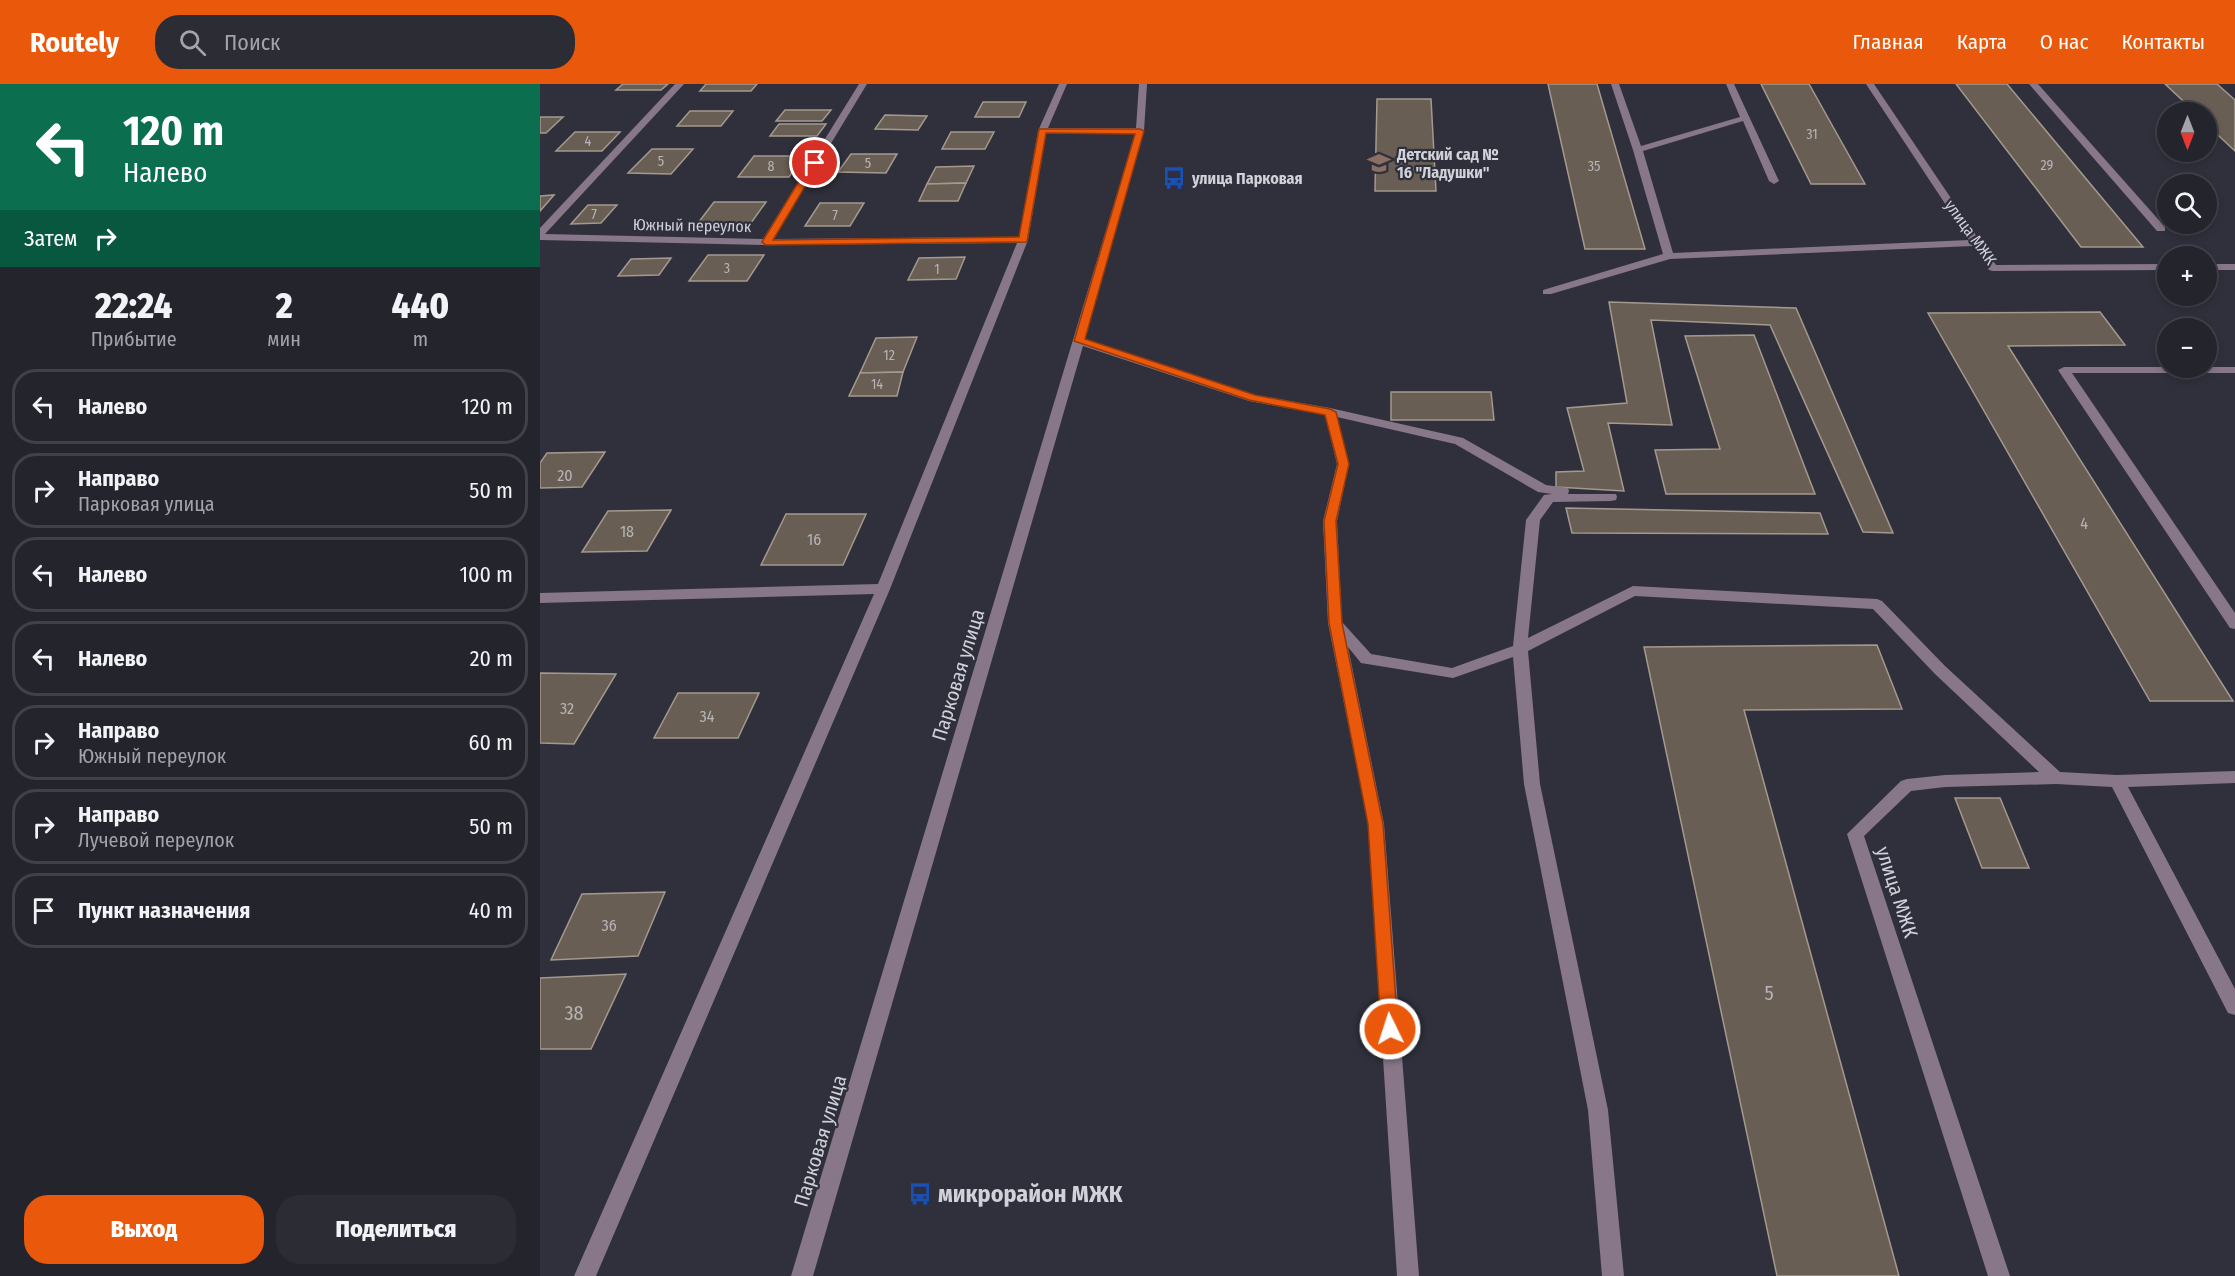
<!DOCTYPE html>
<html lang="ru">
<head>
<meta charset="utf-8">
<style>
  :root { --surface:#24242d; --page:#2c2c35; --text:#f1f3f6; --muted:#a3a4aa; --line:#414149; --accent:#ea580c }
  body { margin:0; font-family:"Fira Sans Condensed",sans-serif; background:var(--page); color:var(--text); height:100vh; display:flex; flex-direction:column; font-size:22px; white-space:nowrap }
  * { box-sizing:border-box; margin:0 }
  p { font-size:20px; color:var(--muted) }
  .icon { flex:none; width:33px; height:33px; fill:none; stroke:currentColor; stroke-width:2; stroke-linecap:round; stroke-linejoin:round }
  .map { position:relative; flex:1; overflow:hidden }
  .details { display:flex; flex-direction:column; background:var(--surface); width:540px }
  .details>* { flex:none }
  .top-card { background:#0b6e4f; color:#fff; overflow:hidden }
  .needle { width:39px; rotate:180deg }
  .controls { position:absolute; left:1617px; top:18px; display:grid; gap:12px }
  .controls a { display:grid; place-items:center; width:60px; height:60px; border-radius:50%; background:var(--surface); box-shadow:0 3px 9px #0003,0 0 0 2px var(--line); font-size:30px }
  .pin { position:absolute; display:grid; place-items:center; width:51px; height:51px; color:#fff; margin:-26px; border:3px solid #fff; border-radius:50%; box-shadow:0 2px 6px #0007 }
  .me { position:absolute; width:66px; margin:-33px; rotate:356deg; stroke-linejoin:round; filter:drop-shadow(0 0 4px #0008) }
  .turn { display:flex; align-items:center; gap:21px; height:126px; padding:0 24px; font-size:27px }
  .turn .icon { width:78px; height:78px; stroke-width:2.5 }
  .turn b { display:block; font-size:42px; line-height:51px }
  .then { display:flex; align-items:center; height:57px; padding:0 24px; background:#0003; gap:12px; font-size:22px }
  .eta { display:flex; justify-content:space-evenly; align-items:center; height:102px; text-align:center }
  .eta b { font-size:36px; font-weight:800; line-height:42px }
  .primary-button { display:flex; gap:12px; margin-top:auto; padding:12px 24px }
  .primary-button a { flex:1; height:69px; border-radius:24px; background:var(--accent); color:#fff; font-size:24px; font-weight:800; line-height:69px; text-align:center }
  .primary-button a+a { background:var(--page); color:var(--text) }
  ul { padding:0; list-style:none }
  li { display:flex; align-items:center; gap:18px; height:75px; margin:0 12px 9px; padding:0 12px; border:3px solid var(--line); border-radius:24px }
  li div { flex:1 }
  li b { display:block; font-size:22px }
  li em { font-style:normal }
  header { display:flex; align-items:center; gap:36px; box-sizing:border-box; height:84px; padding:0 30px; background:var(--accent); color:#fff }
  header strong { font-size:28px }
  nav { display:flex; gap:33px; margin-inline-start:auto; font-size:21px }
  .search { width:420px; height:54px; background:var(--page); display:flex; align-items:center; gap:15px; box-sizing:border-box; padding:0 21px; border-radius:24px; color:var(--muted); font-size:22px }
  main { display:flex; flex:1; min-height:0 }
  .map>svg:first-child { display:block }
</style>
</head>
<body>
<header>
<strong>Routely</strong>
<div class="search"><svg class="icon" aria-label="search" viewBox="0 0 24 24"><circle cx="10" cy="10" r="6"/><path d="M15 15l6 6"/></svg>Поиск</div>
<nav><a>Главная</a><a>Карта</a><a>О нас</a><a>Контакты</a></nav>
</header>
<main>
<section class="details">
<div class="top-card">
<div class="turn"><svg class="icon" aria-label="left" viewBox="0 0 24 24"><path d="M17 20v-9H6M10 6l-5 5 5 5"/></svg><div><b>120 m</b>Налево</div></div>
<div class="then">Затем<svg class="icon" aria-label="right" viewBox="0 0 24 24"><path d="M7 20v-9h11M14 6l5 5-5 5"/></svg></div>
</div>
<div class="eta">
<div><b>22:24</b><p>Прибытие</p></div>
<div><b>2</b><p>мин</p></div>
<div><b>440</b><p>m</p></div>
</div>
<ul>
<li><svg class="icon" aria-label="left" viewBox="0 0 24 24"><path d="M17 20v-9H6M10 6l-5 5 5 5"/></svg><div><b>Налево</b></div><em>120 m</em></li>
<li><svg class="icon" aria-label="right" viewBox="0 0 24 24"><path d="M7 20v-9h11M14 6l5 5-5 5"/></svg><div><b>Направо</b><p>Парковая улица</p></div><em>50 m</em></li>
<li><svg class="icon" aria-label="left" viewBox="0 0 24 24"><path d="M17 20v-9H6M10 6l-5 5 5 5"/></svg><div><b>Налево</b></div><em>100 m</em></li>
<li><svg class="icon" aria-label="left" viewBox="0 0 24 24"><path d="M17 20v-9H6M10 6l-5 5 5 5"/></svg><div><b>Налево</b></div><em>20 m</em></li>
<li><svg class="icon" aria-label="right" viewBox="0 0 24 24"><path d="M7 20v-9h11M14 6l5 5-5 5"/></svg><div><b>Направо</b><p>Южный переулок</p></div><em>60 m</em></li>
<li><svg class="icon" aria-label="right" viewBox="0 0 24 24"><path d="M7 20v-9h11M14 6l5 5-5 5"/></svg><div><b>Направо</b><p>Лучевой переулок</p></div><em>50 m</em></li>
<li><svg class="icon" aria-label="arrive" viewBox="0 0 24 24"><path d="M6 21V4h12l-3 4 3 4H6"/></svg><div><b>Пункт назначения</b></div><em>40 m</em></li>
</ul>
<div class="primary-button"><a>Выход</a><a>Поделиться</a></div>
</section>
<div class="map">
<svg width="1695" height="1192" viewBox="0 0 1695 1192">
  <rect width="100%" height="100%" fill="#30303c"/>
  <g fill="#685e53" stroke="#a4998e" stroke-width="1.5">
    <path d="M83,0H128L121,6H76Z"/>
    <path d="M166,0H217L211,7H160Z"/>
    <path d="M1008,0H1057L1105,165H1045Z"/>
    <path d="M1221,0H1269L1325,100H1271Z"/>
    <path d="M1416,0H1467L1603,163H1541Z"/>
    <path d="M1625,0H1677L1695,16V67L1666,40V28H1655Z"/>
    <path d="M837,15H891L896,107H835Z"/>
    <path d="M443,18H486L479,33H435Z"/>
    <path d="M245,26H291L282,37H236Z"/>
    <path d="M150,27H193L181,42H137Z"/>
    <path d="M345,31L387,32L378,46L335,45Z"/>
    <path d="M0,33H23L6,49H0Z"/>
    <path d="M239,40H286L277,52H230Z"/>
    <path d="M35,48H80L62,67H16Z"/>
    <path d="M411,48H454L445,65H402Z"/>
    <path d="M112,65H153L131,90L88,89Z"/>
    <path d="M311,70H357L346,89L298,88Z"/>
    <path d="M214,72H263L249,93H198Z"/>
    <path d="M434,82L426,99L387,100L396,83Z"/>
    <path d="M426,99L418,117H379L387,100Z"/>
    <path d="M14,111L0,127V112Z"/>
    <path d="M174,118H226L211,139H158Z"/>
    <path d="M280,119H324L310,142H265Z"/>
    <path d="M48,121H77L61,139L31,140Z"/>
    <path d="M168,171H224L207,197H149Z"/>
    <path d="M425,173L416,195L368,196L379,174Z"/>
    <path d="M131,174L119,191L78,192L91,175Z"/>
    <path d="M1069,218L1256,224L1353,449L1323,448L1230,241L1111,236L1132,341L1068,339L1084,407L1016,403V388L1044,387L1027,324L1087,319Z"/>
    <path d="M1560,228L1585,261L1468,262L1693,617H1610L1388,229Z"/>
    <path d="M1214,251L1275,410H1126L1115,366L1180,365L1145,252Z"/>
    <path d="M377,253L363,288L320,289L336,254Z"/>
    <path d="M363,288L357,312H309L320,289Z"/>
    <path d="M851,308H951L954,336H851Z"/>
    <path d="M65,368L42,403L0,404V379L7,369Z"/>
    <path d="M1026,424L1280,429L1288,450L1032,449Z"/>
    <path d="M131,426L107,467L42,468L68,427Z"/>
    <path d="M246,430H326L303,481H221Z"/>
    <path d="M1337,561L1362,625L1204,626L1359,1192H1237L1104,563Z"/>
    <path d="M0,589L76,590L34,660L0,659Z"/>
    <path d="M138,609H219L198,654H114Z"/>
    <path d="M1415,714H1460L1489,784H1442Z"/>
    <path d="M125,808L98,872L11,876L42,810Z"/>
    <path d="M86,890L51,965H0V894Z"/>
  </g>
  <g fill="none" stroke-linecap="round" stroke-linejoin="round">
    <g fill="#877788" fill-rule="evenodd">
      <path d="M135,0H144L5,150L223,155L319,0H327L233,155L479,153L498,47L519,0H527L508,44H596L599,0H607L604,47L545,255L715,311L790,324L923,354L1006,401L1028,404L1029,407L1028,410H1076L1077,413L1076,416L1071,417L1013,418L1000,436L988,554L1093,502L1337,515L1342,517L1405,582L1520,688L1577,691L1695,687V699L1588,703L1695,905V931L1688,929L1572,703L1516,700L1405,703L1371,707L1324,752L1470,1192H1448L1307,750L1361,697L1367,695L1405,691L1499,688L1395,590L1333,525L1095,512L988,567L1000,700L1068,1026L1084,1192H1062L1048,1026L984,700L973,573L913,594L821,579L808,563L844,740L879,1192H857L828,740L788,539L783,437L797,380L785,331L709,317L543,262L273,1192H251L595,50H506L488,156L350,505L56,1192H34L334,510L0,519V509L338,500L477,159L226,161L0,156V144ZM797,333L915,360L998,408L1012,410L1004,411L986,436L973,562L912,584L831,570L802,538L797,437L809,380Z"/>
      <path d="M1071,0H1079L1101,62L1200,33L1186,0H1194L1239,97L1234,100L1229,97L1203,37L1103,67L1133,169L1429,156L1326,0H1334L1456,181L1628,180V186L1453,187L1449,186L1433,162L1130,175L1011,210H1003V206L1123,170L1093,66Z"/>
      <path d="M1489,0H1498L1625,143V147H1617Z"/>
      <rect x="1666" y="180" width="29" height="6"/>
      <path d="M1524,283H1695V289H1532L1695,529V545L1690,544L1518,286Z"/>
    </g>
  </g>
  <path fill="#ea580c" stroke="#983908" stroke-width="1.5" d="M499,45H600L604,47L545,255L715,311L790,325L796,328L809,380L796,437L802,539L843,740L858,945L856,951L850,953L844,951L841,945L828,740L789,539L784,437L798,380L785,331L709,316L534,257L595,50L506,49L487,158L226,161L222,158L270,79L275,77L279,79L233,156L479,153Z"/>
  <defs>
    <g id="school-bare" transform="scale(1.8)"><path d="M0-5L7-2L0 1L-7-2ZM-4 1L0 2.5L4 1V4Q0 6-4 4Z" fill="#8d6e63" stroke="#30303c" stroke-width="2.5" paint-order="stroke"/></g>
    <g id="bus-bare" transform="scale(1.8)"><path d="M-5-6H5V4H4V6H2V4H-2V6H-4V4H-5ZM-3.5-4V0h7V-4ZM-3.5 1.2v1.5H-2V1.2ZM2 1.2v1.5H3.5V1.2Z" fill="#1a4fb4" stroke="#30303c" stroke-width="2.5" paint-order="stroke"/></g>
  </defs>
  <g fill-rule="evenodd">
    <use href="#school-bare" x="839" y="79"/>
    <use href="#bus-bare" x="634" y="94"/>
    <use href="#bus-bare" x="380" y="1110"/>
  </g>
  <g text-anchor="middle" stroke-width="4.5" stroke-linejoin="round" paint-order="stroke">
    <g font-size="14" fill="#b6b4b8">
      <text x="1272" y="55">31</text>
      <text x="48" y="62">4</text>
      <text x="121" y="82">5</text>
      <text x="328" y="84">5</text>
      <text x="1507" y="86">29</text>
      <text x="231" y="87">8</text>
      <text x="1054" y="87">35</text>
      <text x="54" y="135">7</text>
      <text x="295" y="136">7</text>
      <text x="187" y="189">3</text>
      <text x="397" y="190">1</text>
      <text x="349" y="276">12</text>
      <text x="337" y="305">14</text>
    </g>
    <g font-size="16" font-weight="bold" fill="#d0d1d9" stroke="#30303c" text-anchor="start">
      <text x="857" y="76">Детский сад №<tspan x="857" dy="18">16 "Ладушки"</tspan></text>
      <text x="652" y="100">улица Парковая</text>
    </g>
    <g font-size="16" fill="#d0d1d9" stroke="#30303c">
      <text transform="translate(152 141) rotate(1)" y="6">Южный переулок</text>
      <text transform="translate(1431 148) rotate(54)" y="6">улица МЖК</text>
    </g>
    <g font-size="16" fill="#b6b4b8">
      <text x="25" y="397">20</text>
      <text x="1544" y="445">4</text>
      <text x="87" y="453">18</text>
      <text x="274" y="461">16</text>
      <text x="27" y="630">32</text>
      <text x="167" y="638">34</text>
      <text x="69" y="847">36</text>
    </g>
    <g font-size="20" fill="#d0d1d9" stroke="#30303c">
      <text transform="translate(418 591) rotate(-73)" y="7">Парковая улица</text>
      <text transform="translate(1357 808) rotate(72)" y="7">улица МЖК</text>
      <text transform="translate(280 1057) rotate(-73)" y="7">Парковая улица</text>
    </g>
    <g font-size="20" fill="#b6b4b8">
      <text x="1229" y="916">5</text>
      <text x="34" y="936">38</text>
    </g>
    <g font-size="24" font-weight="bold" fill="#d0d1d9" stroke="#30303c" text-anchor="start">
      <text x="398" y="1118">микрорайон МЖК</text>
    </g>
  </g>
</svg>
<div class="controls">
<a><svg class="needle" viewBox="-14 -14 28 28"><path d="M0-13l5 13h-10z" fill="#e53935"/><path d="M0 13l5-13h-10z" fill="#a3a4aa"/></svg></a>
<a><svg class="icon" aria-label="search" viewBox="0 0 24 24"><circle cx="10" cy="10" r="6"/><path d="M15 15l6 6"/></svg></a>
<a>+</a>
<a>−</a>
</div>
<div class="pin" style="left:275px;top:79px;background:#d93025"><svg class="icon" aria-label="arrive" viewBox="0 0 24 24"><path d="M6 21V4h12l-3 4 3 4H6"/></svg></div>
<svg class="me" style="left:850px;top:945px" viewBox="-20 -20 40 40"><circle r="17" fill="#ea580c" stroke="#fff" stroke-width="3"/><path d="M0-11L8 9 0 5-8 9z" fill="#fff"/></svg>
</div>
</main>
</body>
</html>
